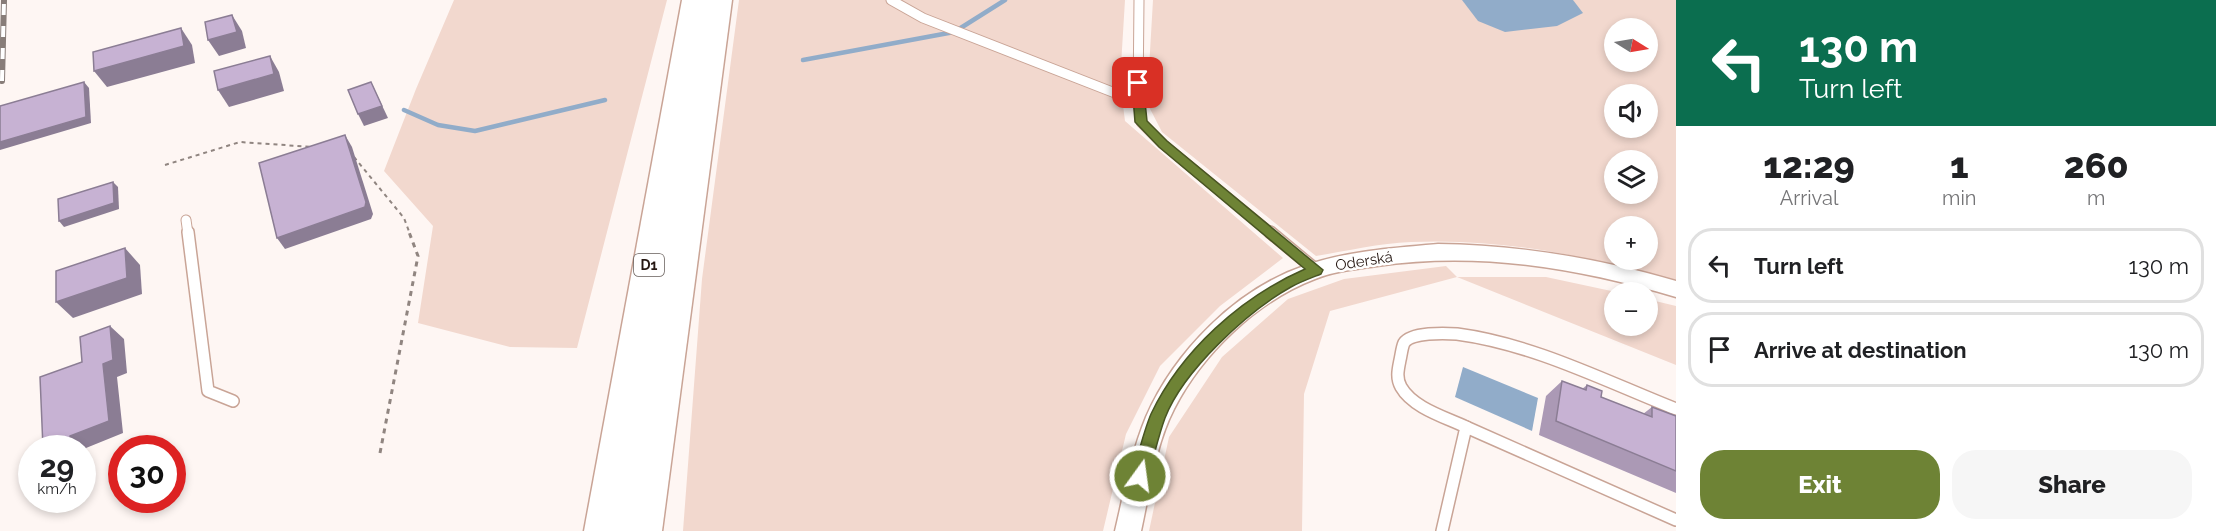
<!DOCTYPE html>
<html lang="en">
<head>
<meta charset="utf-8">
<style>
  :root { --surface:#fff; --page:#f6f6f6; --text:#202124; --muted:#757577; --line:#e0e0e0; --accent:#6e8335 }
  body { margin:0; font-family:Raleway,sans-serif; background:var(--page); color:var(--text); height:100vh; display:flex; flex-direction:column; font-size:22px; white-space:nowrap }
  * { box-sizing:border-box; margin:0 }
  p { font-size:20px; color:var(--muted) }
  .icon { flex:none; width:33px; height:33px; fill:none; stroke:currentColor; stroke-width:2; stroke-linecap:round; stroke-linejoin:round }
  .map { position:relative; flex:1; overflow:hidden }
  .side { display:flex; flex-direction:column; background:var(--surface); width:540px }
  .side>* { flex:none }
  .guide { background:#0b6e4f; color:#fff; overflow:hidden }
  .needle { width:39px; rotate:101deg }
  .controls { position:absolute; left:1604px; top:18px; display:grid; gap:12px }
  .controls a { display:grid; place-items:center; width:54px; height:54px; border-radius:50%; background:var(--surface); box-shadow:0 3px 9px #0003; font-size:30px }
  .speed { position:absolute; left:18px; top:435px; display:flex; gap:12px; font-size:30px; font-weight:700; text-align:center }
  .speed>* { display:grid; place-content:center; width:78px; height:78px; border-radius:50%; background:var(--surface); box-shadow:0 3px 9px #0003; line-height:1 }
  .speed small { font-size:15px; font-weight:400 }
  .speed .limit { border:9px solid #d22; background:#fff; color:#111 }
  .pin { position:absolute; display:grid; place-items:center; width:51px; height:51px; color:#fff; margin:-26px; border-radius:12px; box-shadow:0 3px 9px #0006 }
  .me { position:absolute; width:66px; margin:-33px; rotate:14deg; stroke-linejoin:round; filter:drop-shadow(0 0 4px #0008) }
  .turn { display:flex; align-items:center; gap:21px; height:126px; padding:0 24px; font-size:27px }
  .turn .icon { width:78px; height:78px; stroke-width:2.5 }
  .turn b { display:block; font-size:42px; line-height:51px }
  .eta { display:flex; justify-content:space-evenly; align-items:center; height:102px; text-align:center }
  .eta b { font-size:36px; font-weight:800; line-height:42px }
  .cta { display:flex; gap:12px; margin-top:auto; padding:12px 24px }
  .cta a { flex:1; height:69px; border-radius:24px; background:var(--accent); color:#fff; font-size:24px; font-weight:800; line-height:69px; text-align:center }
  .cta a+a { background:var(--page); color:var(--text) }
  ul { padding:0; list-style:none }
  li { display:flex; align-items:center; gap:18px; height:75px; margin:0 12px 9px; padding:0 12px; border:3px solid var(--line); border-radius:24px }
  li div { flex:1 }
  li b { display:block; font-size:22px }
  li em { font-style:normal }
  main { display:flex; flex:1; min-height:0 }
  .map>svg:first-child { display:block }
</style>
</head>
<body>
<main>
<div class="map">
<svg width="1676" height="531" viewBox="0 0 1676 531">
  <rect width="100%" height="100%" fill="#fef6f3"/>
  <g fill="#f2d8ce" fill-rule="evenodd">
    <path d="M454,0H667L577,348L510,347L418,323L433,226L384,171L416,89Z"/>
    <path d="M739,0H1125L1120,82L1125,121L1283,258L1220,306L1160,366L1126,434L1103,531H683L702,279Z"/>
    <path d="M1153,0H1676V282C1588,256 1503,238 1411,242C1380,243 1347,251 1316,256L1162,132L1147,103ZM1614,28H1647V62H1614ZM1614,94H1647V128H1614ZM1614,160H1647V194H1614ZM1614,226H1647V260H1614Z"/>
    <path d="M1446,266L1457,277H1546L1616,292H1614V326H1647V299L1676,306V365L1457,277L1330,311L1304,394L1302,531H1149L1169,437L1222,357L1288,299L1344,279Z"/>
  </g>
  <g fill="#91acc9">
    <path d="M1462,0H1573L1583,13L1557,26L1505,32L1478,21Z"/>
    <path d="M1463,367L1538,398L1532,431L1455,397Z"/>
  </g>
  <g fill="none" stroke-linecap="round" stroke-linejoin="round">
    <g stroke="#91acc9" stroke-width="4.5">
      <path d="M959,29L1005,0"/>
      <path d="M803,60L954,32"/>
      <path d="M404,110L438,125L475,131L605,100"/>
    </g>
    <g stroke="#c9a496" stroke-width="11">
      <g id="lane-far1">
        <path d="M891,0L923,18L1138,102"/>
        <path d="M1139,0L1138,102L1141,122L1163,144L1272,234"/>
        <path d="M186,220L188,234"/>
      </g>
    </g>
    <g stroke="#c9a496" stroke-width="14">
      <g id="lane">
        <path d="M188,232L208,391L233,401"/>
        <path d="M1270,232L1316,270"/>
        <path d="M1466,427L1676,520"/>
        <path d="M1442,531L1466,427C1445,417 1413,408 1401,387C1396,378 1398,370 1400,360C1401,356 1402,347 1404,343C1411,332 1445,333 1457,334C1533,344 1605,381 1676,409"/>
      </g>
    </g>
    <g stroke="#c9a496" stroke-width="3">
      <path id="street" d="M1438,244C1520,245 1597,258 1676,281V297C1578,268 1479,251 1377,266C1357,269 1334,271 1315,279C1257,301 1202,354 1174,409C1155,446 1150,490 1141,531H1115C1124,493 1131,453 1146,417C1174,352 1236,289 1304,266C1346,251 1393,248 1438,244Z"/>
    </g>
    <g stroke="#c9a496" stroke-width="3">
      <path id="highway" d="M682,0H732L662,531H584Z"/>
    </g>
    <g stroke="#908580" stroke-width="2" stroke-dasharray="4 4" stroke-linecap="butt">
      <path d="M354,157L404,218L410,234"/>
      <path d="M165,165L240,142L313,147"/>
    </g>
    <path stroke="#908580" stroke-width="3" stroke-dasharray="5 5" stroke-linecap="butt" d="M380,453L418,256L409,232"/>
    <use href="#lane-far1" stroke="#fff" stroke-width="9"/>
    <use href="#lane" stroke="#fff" stroke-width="11"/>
    <use href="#street" fill="#fff" fill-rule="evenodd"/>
    <use href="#highway" fill="#fff" fill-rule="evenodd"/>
    <g stroke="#887d79" stroke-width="6">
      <path id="rail" d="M2,81L4,0"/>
    </g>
    <use href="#rail" stroke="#fff" stroke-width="4" stroke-dasharray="11" stroke-linecap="butt"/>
  </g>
  <path fill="#ab99b5" d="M1562,381L1582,389L1587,385L1601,397L1643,414L1652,407L1676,416V493L1539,435L1546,396Z"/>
  <g fill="#8b7d94">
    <path d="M232,15L242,31L246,48L219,56L208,40Z"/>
    <path d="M181,28L192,45L195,63L107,87L94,71Z"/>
    <path d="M270,56L279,72L284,91L229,107L218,90Z"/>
    <path d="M84,82L89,88L91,123L0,150V142Z"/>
    <path d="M371,82L388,118L364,126L358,114Z"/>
    <path d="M345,135L352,147L373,214L371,219L285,249L277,238Z"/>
    <path d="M113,182L118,187L119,209L64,227L59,221Z"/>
    <path d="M125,248L140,265L142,294L73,318L56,302Z"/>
    <path d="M110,326L124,339L127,373L117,377L123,433L86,448L87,459L82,461V448H68L70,436L103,364Z"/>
  </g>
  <g fill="#c7b2d3" stroke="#8b7d94" stroke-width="1.5">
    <path d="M232,15L237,32L208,40L205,22Z"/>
    <path d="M181,28L184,46L94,71L93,52Z"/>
    <path d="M270,56L274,74L218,90L214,71Z"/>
    <path d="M84,82L86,117L0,142V106Z"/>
    <path d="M371,82L382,106L358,114L348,90Z"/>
    <path d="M345,135L366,202L365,207L277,238L259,163Z"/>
    <path d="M113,182L114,203L59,221L58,199Z"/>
    <path d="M125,248L127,278L56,302V271Z"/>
    <path d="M110,326L113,360L103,364L109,421L70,436L71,447L68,448H43L40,377L82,362L80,337Z"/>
    <path d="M1562,381L1586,390L1587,385L1602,391L1601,397L1652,417V407L1676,416V471L1556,421Z"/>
  </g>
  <path fill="#6e8335" stroke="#485522" stroke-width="1.5" d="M1138,79L1143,83L1147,121L1167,141L1323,270L1321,274C1311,278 1300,282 1291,287C1248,311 1183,371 1165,418C1158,437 1154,457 1148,476L1146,481L1140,483L1134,481L1132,476C1138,456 1143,433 1151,414C1181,351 1241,297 1305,269L1159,147L1135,122L1132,83Z"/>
  <g text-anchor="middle" stroke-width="5" stroke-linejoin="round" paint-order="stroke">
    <rect fill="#fff" stroke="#665d59" stroke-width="1.5" x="634" y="254" width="30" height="22" rx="4.5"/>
    <g font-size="14" font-weight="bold" fill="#251712">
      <text x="649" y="270">D1</text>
    </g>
    <g font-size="15" fill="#251712" stroke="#fff">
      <text transform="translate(1364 261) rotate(-9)" y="5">Oderská</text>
    </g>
  </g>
</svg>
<div class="controls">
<a><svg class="needle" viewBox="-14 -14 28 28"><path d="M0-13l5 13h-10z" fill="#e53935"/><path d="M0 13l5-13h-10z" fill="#757577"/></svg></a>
<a><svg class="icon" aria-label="sound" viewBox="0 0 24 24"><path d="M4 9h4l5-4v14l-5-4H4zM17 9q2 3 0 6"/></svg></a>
<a><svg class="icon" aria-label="layers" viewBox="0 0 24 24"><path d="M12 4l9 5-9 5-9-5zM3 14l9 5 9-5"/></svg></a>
<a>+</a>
<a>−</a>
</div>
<div class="speed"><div>29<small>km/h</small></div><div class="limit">30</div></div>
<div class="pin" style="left:1138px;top:83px;background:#d93025"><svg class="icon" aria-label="arrive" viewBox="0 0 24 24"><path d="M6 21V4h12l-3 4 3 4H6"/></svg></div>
<svg class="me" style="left:1140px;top:476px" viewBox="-20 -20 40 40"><circle r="17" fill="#6e8335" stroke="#fff" stroke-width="3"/><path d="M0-11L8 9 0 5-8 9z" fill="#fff"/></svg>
</div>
<section class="side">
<div class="guide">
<div class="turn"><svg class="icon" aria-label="left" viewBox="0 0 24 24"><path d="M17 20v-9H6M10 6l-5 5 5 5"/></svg><div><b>130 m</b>Turn left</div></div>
</div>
<div class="eta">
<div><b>12:29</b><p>Arrival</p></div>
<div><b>1</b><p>min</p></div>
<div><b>260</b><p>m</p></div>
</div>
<ul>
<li><svg class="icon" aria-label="left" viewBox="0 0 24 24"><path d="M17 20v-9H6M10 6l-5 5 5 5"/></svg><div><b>Turn left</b></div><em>130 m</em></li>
<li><svg class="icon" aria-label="arrive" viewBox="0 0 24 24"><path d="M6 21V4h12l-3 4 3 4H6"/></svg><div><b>Arrive at destination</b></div><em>130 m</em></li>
</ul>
<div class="cta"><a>Exit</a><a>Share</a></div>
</section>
</main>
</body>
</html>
